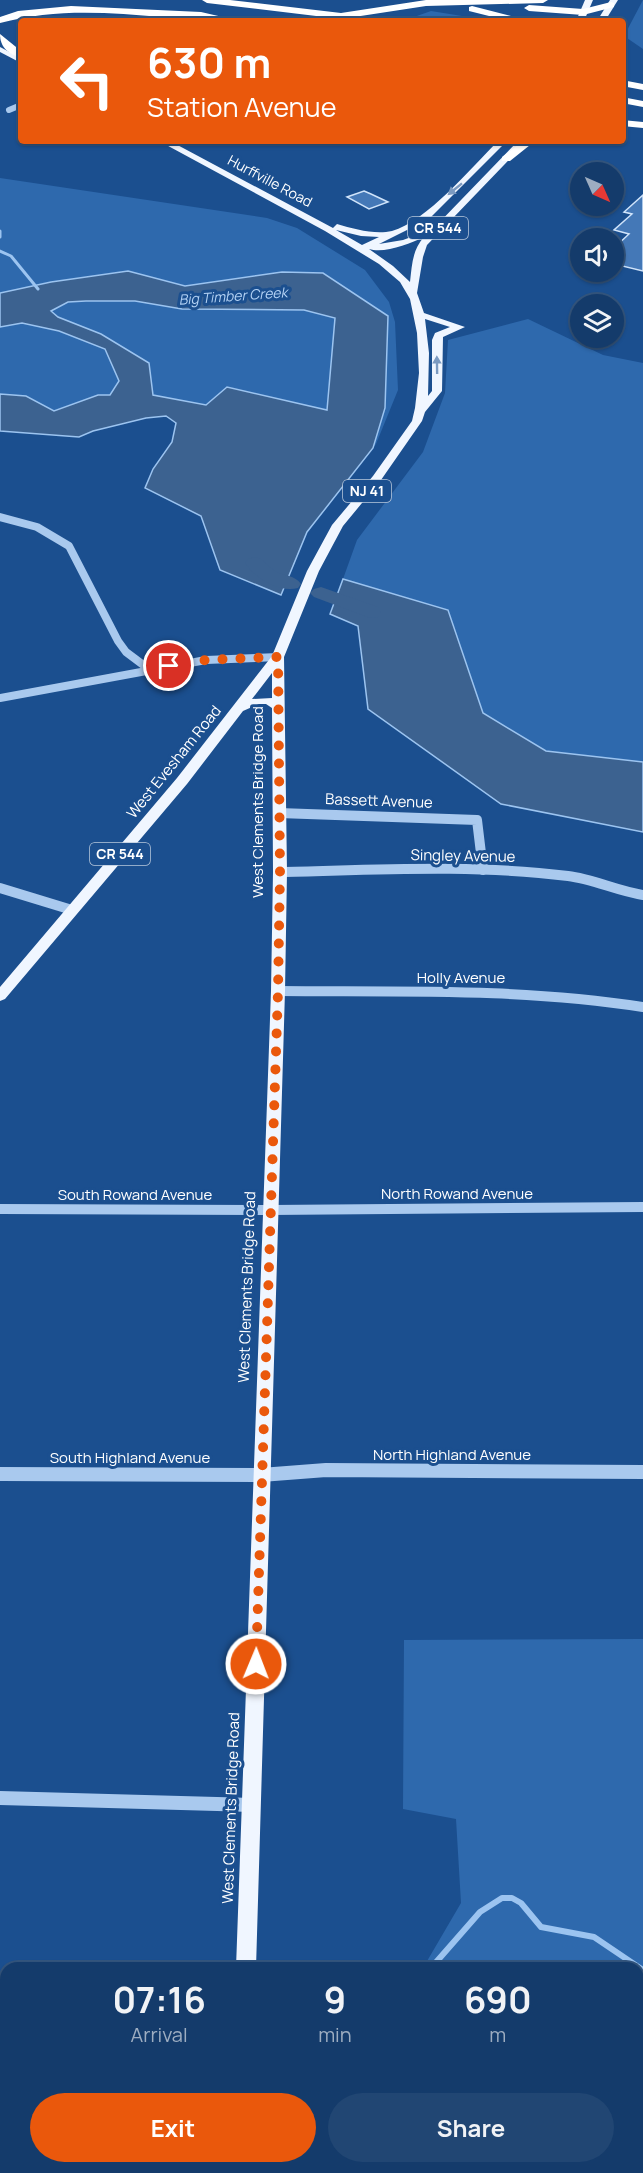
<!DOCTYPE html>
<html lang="en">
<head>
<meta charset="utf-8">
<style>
  :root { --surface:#143b6b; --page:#214673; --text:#f1f3f6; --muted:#9dadc1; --line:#33557e; --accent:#ea580c }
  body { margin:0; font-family:Manrope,sans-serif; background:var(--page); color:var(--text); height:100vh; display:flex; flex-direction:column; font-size:22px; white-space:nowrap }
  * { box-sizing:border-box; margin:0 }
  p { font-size:20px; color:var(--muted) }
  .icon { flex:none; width:33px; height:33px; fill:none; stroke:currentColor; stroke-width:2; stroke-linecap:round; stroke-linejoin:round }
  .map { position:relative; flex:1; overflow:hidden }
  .sheet { position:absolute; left:0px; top:1962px; width:644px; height:212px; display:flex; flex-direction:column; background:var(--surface); border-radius:18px 18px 0 0; box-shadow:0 2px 4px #0004,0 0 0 2px var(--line) }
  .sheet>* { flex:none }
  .hud { position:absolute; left:18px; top:18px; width:608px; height:126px; border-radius:6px; box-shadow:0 2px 4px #0004,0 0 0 2px var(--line); background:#ea580c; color:#fff; overflow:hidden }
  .needle { width:39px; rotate:135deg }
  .controls { position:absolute; left:570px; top:162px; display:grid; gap:12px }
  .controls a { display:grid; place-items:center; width:54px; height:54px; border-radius:50%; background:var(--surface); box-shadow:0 2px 4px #0004,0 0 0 2px var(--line); font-size:30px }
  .pin { position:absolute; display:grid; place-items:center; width:51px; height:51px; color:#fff; margin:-26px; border:3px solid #fff; border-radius:50%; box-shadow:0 2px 6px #0007 }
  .me { position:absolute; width:66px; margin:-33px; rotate:1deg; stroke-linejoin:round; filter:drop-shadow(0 0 4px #0008) }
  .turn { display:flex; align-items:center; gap:21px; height:126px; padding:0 30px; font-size:27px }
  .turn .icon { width:78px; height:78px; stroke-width:2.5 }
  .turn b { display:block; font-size:42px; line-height:51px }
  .eta { display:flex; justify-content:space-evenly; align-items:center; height:102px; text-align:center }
  .eta b { font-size:36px; font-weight:700; line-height:42px }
  .cta { display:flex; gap:12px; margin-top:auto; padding:12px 30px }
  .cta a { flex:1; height:69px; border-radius:36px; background:var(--accent); color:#fff; font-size:24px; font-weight:700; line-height:69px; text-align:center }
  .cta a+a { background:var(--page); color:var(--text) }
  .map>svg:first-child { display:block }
</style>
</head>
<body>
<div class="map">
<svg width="643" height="2173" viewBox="0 0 643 2173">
  <rect width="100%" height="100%" fill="#1b4f8f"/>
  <g fill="#2e69ad">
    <path d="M643,0V49L624,36Z"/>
    <path d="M431,11L493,21H418L414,17Z"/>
    <path d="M0,178L267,218L297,228L365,270L389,302L395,322L398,390L376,444L373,448L385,408L323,273L282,272L185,286L127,271L51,282L0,293Z"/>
    <path d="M86,301H135L182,309L304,310L335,318L327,410L227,387L206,405L152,395L151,384L101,334L58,317L50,310L68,302Z"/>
    <path d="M528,319L603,355L643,363V762L546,751L483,713L448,610L343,579L357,540L423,452L445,393L448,340Z"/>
    <path d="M22,323L59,331L105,349L119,381L110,395H98L53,411L0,396V327Z"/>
    <path d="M643,1639V2144H638V1968H423L461,1903L456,1819L403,1809L404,1640Z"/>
  </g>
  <g fill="#3c6290" stroke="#9cc4f0" stroke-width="1.5" fill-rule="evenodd">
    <path d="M128,271L185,286L282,272L323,273L388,316L385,408L373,448L307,532L281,595L220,570L201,516L145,488L153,469L172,442L176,423L166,416L146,418L93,431L79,437L0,431V394L26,396L54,411L98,395H110L119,381L105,349L59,331L22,323L0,327V293L51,282ZM86,301H135L182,309L304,310L335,318L327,410L227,387L206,405L153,395L149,363L101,334L58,317L51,311L68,302Z"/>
    <path d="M343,579L448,610L483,713L546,751L643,762V832L501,804L368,709L358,626L330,614Z"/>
  </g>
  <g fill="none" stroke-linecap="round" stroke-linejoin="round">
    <g stroke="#9cc4f0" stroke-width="3">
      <path d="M0,231V237"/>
      <path d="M0,251L11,256L38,289"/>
    </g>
    <g stroke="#9cc4f0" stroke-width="6">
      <path d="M431,1968L480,1912L502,1898H512L521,1903L541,1927L594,1937L643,1970"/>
      <path d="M0,2148L6,2144"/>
    </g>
    <g fill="#3c6290" fill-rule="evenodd">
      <path d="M255,557C265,559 267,566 275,571C284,576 295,575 301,584L298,588C279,593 255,578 245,563L248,559Z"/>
      <path d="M321,587L378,607L381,612L378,617L370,618L314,597L310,593L314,589Z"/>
    </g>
  </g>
  <g fill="#4478b7" stroke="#cfe3fa" stroke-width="1.5">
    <path d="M364,191L371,194L388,202L369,209L347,197Z"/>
    <path d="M643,195V271L614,264V248L629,234L614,230L632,214L624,212Z"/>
  </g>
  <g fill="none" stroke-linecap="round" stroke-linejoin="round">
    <path stroke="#a9c9ee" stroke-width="6" d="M9,110L21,105"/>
    <g stroke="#a9c9ee" stroke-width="8">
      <path d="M0,517L37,527L69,546L118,641L126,652L150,670"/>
      <path d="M0,698L206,660L278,657"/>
    </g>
    <g stroke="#a9c9ee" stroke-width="10">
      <path d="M279,813L477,820L483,870"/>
      <path d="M280,872C375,870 473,864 568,876C593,879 617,891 643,895"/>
      <path d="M0,888L72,910"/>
      <path d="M278,991C400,992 522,988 643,1007"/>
      <path d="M0,1209L270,1210L643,1207"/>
    </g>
    <g stroke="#a9c9ee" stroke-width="14">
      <path d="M0,1474L261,1475L326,1470L643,1472"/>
      <path d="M0,1798L253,1805"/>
    </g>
    <g fill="#f0f6ff" fill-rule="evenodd">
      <path d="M585,0H593L584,21H576Z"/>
      <path d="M610,0H618L605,21H597Z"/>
      <path d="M0,47L21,58V63L0,52Z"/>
      <path d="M159,141H170L333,228L337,224C354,229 375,235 392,231C426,222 472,167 498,141H507L429,219L379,244L403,240L433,229L518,141H527L427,245L423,257L417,293L424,313L465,327L443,337L442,391L425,412L422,421L381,480L343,526L319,571L284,657L287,872L285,991L256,1968H236L271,991L273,872L272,708L266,704H259L243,711L187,784L5,999L0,1001V987L177,778L272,656L307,571L332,525L373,476L412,421L415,408L419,373L417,333L410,299L400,282L379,264L325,231ZM336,230L361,236L379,237L362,245ZM424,237C412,250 412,266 410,282L393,266L369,249C384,254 409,244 424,237ZM425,319L450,327L435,333L432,340V391L428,396L429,353ZM272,673V698L252,699Z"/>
      <path d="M227,2168H249L248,2173H226Z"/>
    </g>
    <g fill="#fff" fill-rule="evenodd">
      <path d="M202,0H230L341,13L426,0H548L543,3L426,6L341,19L207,3Z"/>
      <path d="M611,2L614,3V7L583,15L529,11L524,8L529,5L583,9Z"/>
      <path d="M71,6L201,12L240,21C159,21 80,1 0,23V17L18,11Z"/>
      <path d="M472,6L523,19L525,21H509L469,11V7Z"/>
      <path d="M0,34L21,51V58C9,54 0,48 0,34Z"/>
      <path d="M622,80L643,84V90L622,86Z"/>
      <path d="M622,97L643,101V107L622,103Z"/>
      <path d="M622,120L643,122V128L622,126Z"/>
      <path d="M523,141H535L510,161H502V157Z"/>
    </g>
  </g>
  <defs><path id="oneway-solid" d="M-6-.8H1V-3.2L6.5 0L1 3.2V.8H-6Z" transform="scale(1.5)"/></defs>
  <g fill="#7b9ac1">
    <use href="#oneway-solid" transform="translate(455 189) rotate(141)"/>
    <use href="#oneway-solid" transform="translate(437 365) rotate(-91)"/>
  </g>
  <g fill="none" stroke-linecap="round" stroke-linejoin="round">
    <path stroke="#ea580c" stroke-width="10" stroke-dasharray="0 18" d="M169,666L206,660L278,657L280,872L278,991L256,1664"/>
  </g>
  <g text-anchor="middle" stroke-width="6" stroke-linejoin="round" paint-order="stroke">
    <g font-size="14" fill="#fff" stroke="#1b4f8f">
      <text transform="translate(270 181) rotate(28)" y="5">Hurffville Road</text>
    </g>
    <g fill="#1b4f8f" stroke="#bbcadd" stroke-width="1.5">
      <rect x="408" y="217" width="60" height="22" rx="4.5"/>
      <rect x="343" y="480" width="48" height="22" rx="4.5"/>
      <rect x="90" y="843" width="60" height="22" rx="4.5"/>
    </g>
    <g font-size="14" font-weight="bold" fill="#fff">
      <text x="438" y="233">CR 544</text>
      <text x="367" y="496">NJ 41</text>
      <text x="120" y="859">CR 544</text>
    </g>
    <g font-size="14" font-style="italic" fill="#b5d3f5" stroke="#1b4f8f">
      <text transform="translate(233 296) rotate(-4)" y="5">Big Timber Creek</text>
    </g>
    <g font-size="15" fill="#fff" stroke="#1b4f8f">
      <text transform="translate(174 762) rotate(-51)" y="5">West Evesham Road</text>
      <text transform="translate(379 801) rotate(2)" y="5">Bassett Avenue</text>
      <text transform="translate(258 802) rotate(-90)" y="5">West Clements Bridge Road</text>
      <text transform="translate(463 856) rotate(1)" y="5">Singley Avenue</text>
      <text x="461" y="983">Holly Avenue</text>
      <text x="457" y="1199">North Rowand Avenue</text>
      <text x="135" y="1200">South Rowand Avenue</text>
      <text transform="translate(247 1287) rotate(-88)" y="5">West Clements Bridge Road</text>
      <text x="452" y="1460">North Highland Avenue</text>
      <text x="130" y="1463">South Highland Avenue</text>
      <text transform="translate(231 1808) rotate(-88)" y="5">West Clements Bridge Road</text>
    </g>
  </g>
</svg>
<div class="controls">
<a><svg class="needle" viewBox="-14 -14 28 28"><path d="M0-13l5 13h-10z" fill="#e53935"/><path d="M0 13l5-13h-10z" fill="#9dadc1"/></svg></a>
<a><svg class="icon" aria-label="sound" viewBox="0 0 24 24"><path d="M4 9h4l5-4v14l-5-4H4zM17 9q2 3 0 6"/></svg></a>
<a><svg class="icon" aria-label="layers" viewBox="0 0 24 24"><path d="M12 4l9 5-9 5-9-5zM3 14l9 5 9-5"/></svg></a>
</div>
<div class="pin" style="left:169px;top:666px;background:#d93025"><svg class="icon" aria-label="arrive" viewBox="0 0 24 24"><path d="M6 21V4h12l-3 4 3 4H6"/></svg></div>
<svg class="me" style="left:256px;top:1664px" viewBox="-20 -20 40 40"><circle r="17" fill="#ea580c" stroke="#fff" stroke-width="3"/><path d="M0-11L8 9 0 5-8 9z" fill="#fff"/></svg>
<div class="hud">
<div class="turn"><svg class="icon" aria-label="left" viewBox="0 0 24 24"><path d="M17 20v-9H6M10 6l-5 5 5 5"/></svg><div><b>630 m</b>Station Avenue</div></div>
</div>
<section class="sheet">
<div class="eta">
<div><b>07:16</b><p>Arrival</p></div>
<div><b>9</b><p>min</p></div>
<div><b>690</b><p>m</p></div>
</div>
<div class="cta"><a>Exit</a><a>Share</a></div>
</section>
</div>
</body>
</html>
